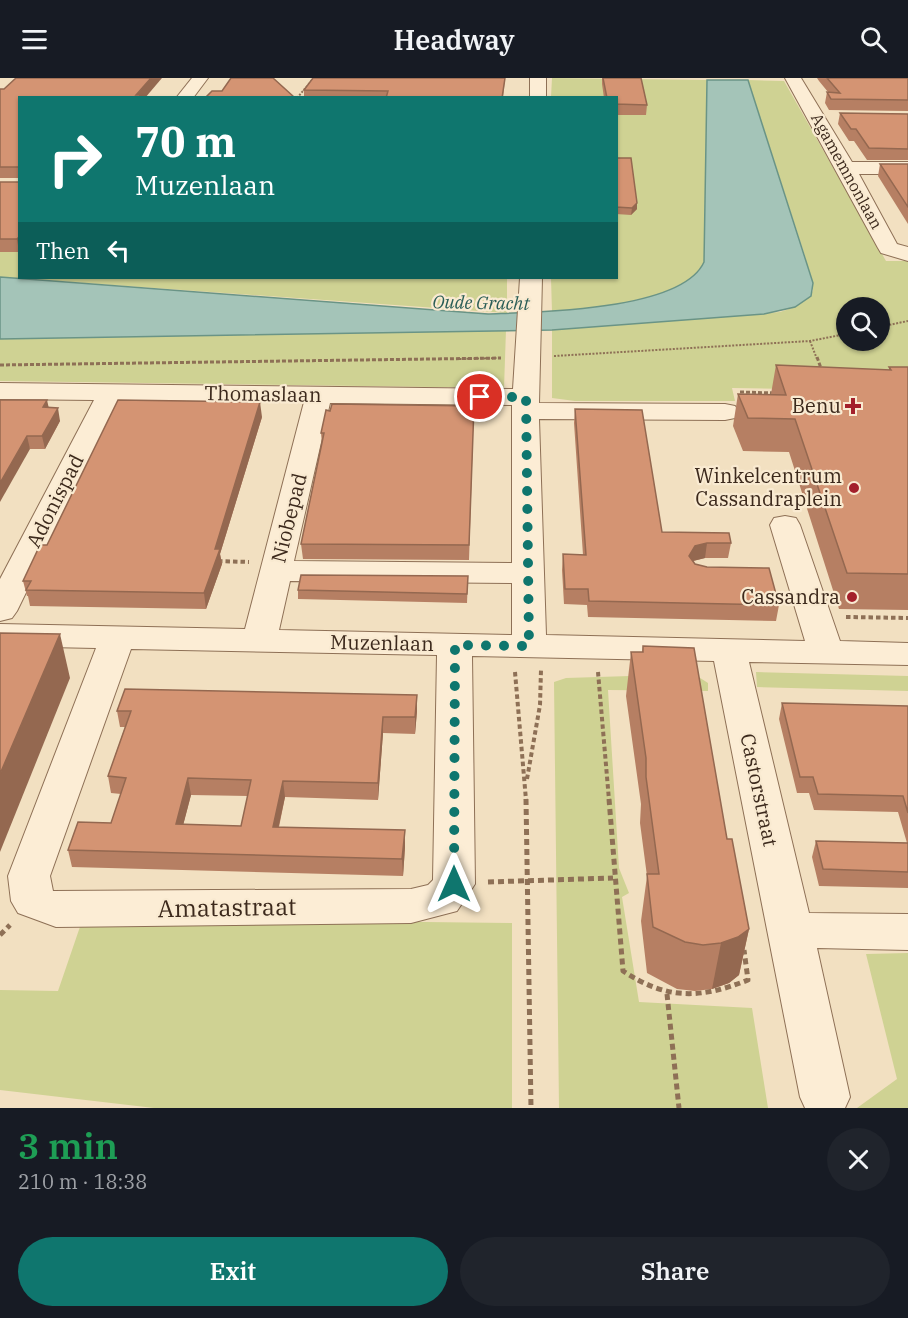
<!DOCTYPE html>
<html lang="en">
<head>
<meta charset="utf-8">
<style>
  :root { --surface:#171b24; --page:#20242c; --text:#f1f3f6; --muted:#9ea1a6; --accent:#0f766e }
  body { margin:0; font-family:"IBM Plex Serif",serif; background:var(--page); color:var(--text); height:100vh; display:flex; flex-direction:column; font-size:22px; white-space:nowrap }
  * { box-sizing:border-box; margin:0 }
  p { font-size:20px; color:var(--muted) }
  .icon { flex:none; width:33px; height:33px; fill:none; stroke:currentColor; stroke-width:2; stroke-linecap:round; stroke-linejoin:round }
  .map { position:relative; height:1030px; overflow:hidden }
  .drawer { display:flex; flex-direction:column; background:var(--surface); flex:1 }
  .drawer>* { flex:none }
  .top-card { position:absolute; left:18px; top:18px; width:600px; height:183px; border-radius:0px; box-shadow:0 2px 4px #0004; background:#0f766e; color:#fff; overflow:hidden }
  .buttons { position:absolute; left:836px; top:219px; display:grid; gap:12px }
  .buttons a { display:grid; place-items:center; width:54px; height:54px; border-radius:50%; background:var(--surface); box-shadow:0 2px 4px #0004; font-size:30px }
  .pin { position:absolute; display:grid; place-items:center; width:51px; height:51px; color:#fff; margin:-26px; border:3px solid #fff; border-radius:50%; box-shadow:0 2px 6px #0007 }
  .me { position:absolute; width:66px; margin:-33px; rotate:0deg; stroke-linejoin:round; filter:drop-shadow(0 0 4px #0008) }
  .turn { display:flex; align-items:center; gap:21px; height:126px; padding:0 18px; font-size:27px }
  .turn .icon { width:78px; height:78px; stroke-width:2.5 }
  .turn b { display:block; font-size:42px; line-height:51px }
  .then { display:flex; align-items:center; height:57px; padding:0 18px; background:#0003; gap:12px; font-size:22px }
  .round { display:grid; place-items:center; flex:none; width:63px; height:63px; border-radius:32px; background:var(--page) }
  .summary { display:flex; align-items:center; justify-content:space-between; height:102px; padding:0 18px }
  h1 { font-size:36px; font-weight:600; line-height:45px; color:#1e9e55 }
  .button { display:flex; gap:12px; margin-top:auto; padding:12px 18px }
  .button a { flex:1; height:69px; border-radius:36px; background:var(--accent); color:#fff; font-size:24px; font-weight:600; line-height:69px; text-align:center }
  .button a+a { background:var(--page); color:var(--text) }
  header { display:flex; justify-content:space-between; align-items:center; height:78px; padding:0 18px; background:var(--surface); font-size:27px; font-weight:600 }
  .map>svg:first-child { display:block }
</style>
</head>
<body>
<header><svg class="icon" aria-label="menu" viewBox="0 0 24 24"><path d="M4 6h16M4 12h16M4 18h16"/></svg>Headway<svg class="icon" aria-label="search" viewBox="0 0 24 24"><circle cx="10" cy="10" r="6"/><path d="M15 15l6 6"/></svg></header>
<div class="map">
<svg width="908" height="1030" viewBox="0 0 908 1030">
  <rect width="100%" height="100%" fill="#f2e0c1"/>
  <g fill="#cfd293" fill-rule="evenodd">
    <path d="M552,0L707,2L704,184C699,194 693,202 682,207C652,222 586,233 552,234L551,200H616V20L551,19Z"/>
    <path d="M748,2L784,3L886,183H908V313L732,310L735,323H575L552,320V252L780,234L795,229L813,213L805,178ZM846,230H879V262H846Z"/>
    <path d="M0,113H19L20,200H507V235L0,199Z"/>
    <path d="M506,252L504,310L0,303V261Z"/>
    <path d="M756,594L908,598V613L757,609Z"/>
    <path d="M694,596L708,605V613L608,612L619,790L629,815L622,819L639,924L752,930L768,1030H559L554,604L566,600Z"/>
    <path d="M83,840L512,845V1030H154L0,1012V912L58,913Z"/>
    <path d="M908,875V1030H857L897,1001L866,876Z"/>
  </g>
  <path fill="#a4c4b8" stroke="#6a9486" stroke-width="1.5" d="M707,2H748L813,205L811,218L795,229L764,236L552,252L0,261V199L488,236C537,234 682,233 704,184Z"/>
  <g fill="none" stroke-linecap="round" stroke-linejoin="round">
    <g stroke="#8e7056" stroke-width="2">
      <g id="minor">
        <path d="M192,0H208L193,20H176Z"/>
        <rect x="530" y="0" width="16" height="20"/>
        <path d="M785,0H801L852,84H908V96H859L897,166L908,169V183L881,175L878,170Z"/>
        <path d="M520,200H542L539,325L725,326L735,328L739,334L735,340L725,342L539,341L546,557L805,563L770,447L774,440L785,438L796,440L800,447L840,563L908,565V587L749,584L809,835L908,836V872L817,870L850,1019L845,1030H805L800,1019L714,583L472,578L475,806L457,833L411,845L56,849L18,835L11,823L8,798L96,570L0,568V546L245,551L304,324L120,322L17,533L12,540L0,543V501L94,322L0,321V305L513,311ZM330,325L512,327V485L294,483ZM290,503L512,505V557L279,552ZM131,571L437,577L433,802L428,807L411,811L53,813L50,798Z"/>
      </g>
    </g>
    <g stroke="#8e7056" stroke-width="2" stroke-dasharray="2 1.5" stroke-linecap="butt">
      <path d="M297,20L314,0"/>
      <path d="M879,249L908,243"/>
      <path d="M810,263L817,281"/>
      <path d="M554,278L810,263L846,256"/>
      <path d="M456,281L501,280"/>
    </g>
    <g stroke="#8e7056" stroke-width="3" stroke-dasharray="4 2" stroke-linecap="butt">
      <path d="M817,279L822,293"/>
      <path d="M0,287L501,280"/>
      <path d="M740,314L775,315"/>
    </g>
    <g stroke="#8e7056" stroke-width="4" stroke-dasharray="4.5 3" stroke-linecap="butt">
      <path d="M218,483L249,484"/>
      <path d="M846,539L908,540"/>
      <path d="M515,594L526,722"/>
      <path d="M598,594L609,722"/>
      <path d="M527,701L540,627L541,592"/>
    </g>
    <g stroke="#8e7056" stroke-width="5" stroke-dasharray="6 4" stroke-linecap="butt">
      <path d="M526,721L531,1030"/>
      <path d="M609,721L623,893C667,922 700,921 748,902L744,872"/>
      <path d="M488,804L613,800"/>
      <path d="M0,857L10,847"/>
      <path d="M667,916L679,1030"/>
    </g>
    <use href="#minor" fill="#fcedd5" fill-rule="evenodd"/>
  </g>
  <g fill="#b67f63" fill-rule="evenodd">
    <path d="M505,0L503,20H304V12Z"/>
    <path d="M602,0H641L647,27L646,37H616V20H604L602,6Z"/>
    <path d="M817,0H908V33L829,32L825,25L827,14H828L819,3Z"/>
    <path d="M0,11L20,20L19,174H0V104H19V100H0Z"/>
    <path d="M840,35L908,36V82H867L854,63H849L838,46Z"/>
    <path d="M616,80L637,131L631,137L616,136Z"/>
    <path d="M880,86H908V146L878,98Z"/>
    <path d="M776,287L889,292V289H908V532L839,531L789,374L743,373L733,348L738,316H771Z"/>
    <path d="M0,322L49,329L60,343L45,371H30Z"/>
    <path d="M474,328L469,482L303,481L301,466L322,366L321,355Z"/>
    <path d="M575,331L662,454L731,465L728,480H705L693,483L695,486L779,527L776,543L588,539L587,527L564,526L562,492L563,476L583,477L574,345Z"/>
    <path d="M262,339L220,476L222,486L206,531L30,528L28,518H27L23,503L47,467Z"/>
    <path d="M468,498L467,525L298,521V512Z"/>
    <path d="M643,568L727,761L749,851L739,897L729,905L712,911L695,913L677,911L647,895L641,843L647,798L640,745L641,726L626,618L631,574H642Z"/>
    <path d="M417,617V633L415,656L383,655L378,722L285,719L279,749L405,769L403,798L72,789L68,772L111,745L121,716L111,715L108,698L125,649H120L117,633ZM191,717L248,718L241,748L183,747Z"/>
    <path d="M782,625L908,628V810L819,808L812,779L816,763L907,765L898,734L814,732L809,715H797L779,641Z"/>
  </g>
  <g fill="#946850">
    <path d="M151,0H162L145,20H137L136,17Z"/>
    <path d="M637,125V131L631,137L632,130Z"/>
    <path d="M20,158V174H19L17,161Z"/>
    <path d="M47,322L50,335L43,329Z"/>
    <path d="M260,324L262,339L220,476L222,486L206,531L204,515L215,471Z"/>
    <path d="M58,330L60,343L45,371L42,358Z"/>
    <path d="M27,358L30,371L0,424V405Z"/>
    <path d="M707,465L705,480L693,483L689,478L695,468Z"/>
    <path d="M60,556L70,600L0,774V696Z"/>
    <path d="M417,617V633L415,656V639Z"/>
    <path d="M383,639V655L378,722V705Z"/>
    <path d="M188,700L191,717L179,763L176,746Z"/>
    <path d="M283,703L285,719L275,765L273,749Z"/>
    <path d="M405,752V769L403,798L402,781Z"/>
    <path d="M749,851L739,897L729,905L712,911L721,865Z"/>
  </g>
  <g fill="#d49473" stroke="#946850" stroke-width="1.5" fill-rule="evenodd">
    <path d="M16,0H151L136,17H141L138,20H20V158L17,161H0V104H19V89H0V11H4Z"/>
    <path d="M231,0H273L294,19L205,20L212,13H222Z"/>
    <path d="M313,0H505L502,20H386L388,13L304,12Z"/>
    <path d="M603,0H641L647,27L616,26V20H607Z"/>
    <path d="M827,0H908V22L831,21L827,14L840,15Z"/>
    <path d="M840,35L908,36V71L869,70L856,51H851Z"/>
    <path d="M616,80H631L637,125L632,130L616,129Z"/>
    <path d="M880,86H908V129Z"/>
    <path d="M776,287L891,292L889,289H908V496L847,495L795,341L748,340L738,316L786,317Z"/>
    <path d="M0,322H47L43,329L58,330L42,358H27L0,405Z"/>
    <path d="M118,322L260,324L215,471H220L204,515L26,512L31,503H23L40,467H47Z"/>
    <path d="M332,326L474,328L469,467L301,466L324,355H321L326,332L330,333Z"/>
    <path d="M575,331L642,332L662,454L729,455L731,465H707L695,468L689,478L695,486L707,489L769,490L779,527L589,523L588,511H565L563,476L586,477Z"/>
    <path d="M301,497L468,498L467,516L298,512Z"/>
    <path d="M0,555L60,556L0,696Z"/>
    <path d="M643,568L694,570L727,761H732L749,851L738,859L721,865L703,867L685,864L653,849L647,796H659L646,699V680L631,574H643Z"/>
    <path d="M125,611L417,617L415,639H383L378,705L283,703L273,749L405,752L402,781L68,772L78,744L111,745L126,700L108,698L131,633H117ZM188,700L251,702L241,748L176,746Z"/>
    <path d="M782,625L908,628V735L903,718L818,716L813,699H800Z"/>
    <path d="M816,763L908,765V794L823,791Z"/>
  </g>
  <g fill="none" stroke-linecap="round" stroke-linejoin="round">
    <path stroke="#0f766e" stroke-width="10" stroke-dasharray="0 18" d="M454,806L455,567L529,568L526,319H480"/>
  </g>
  <g fill="#a3202b" stroke="#f9ead1" stroke-width="2">
    <path d="M850 319h6v6h6v6h-6v6h-6v-6h-6v-6h6z"/>
    <circle cx="854" cy="410" r="6"/>
    <circle cx="852" cy="519" r="6"/>
  </g>
  <g text-anchor="middle" stroke-width="4.5" stroke-linejoin="round" paint-order="stroke">
    <g font-size="16" fill="#3c291c" stroke="#f9ead1">
      <text transform="translate(847 93) rotate(61)" y="6">Agamemnonlaan</text>
    </g>
    <g font-size="18" font-style="italic" fill="#2a5d56" stroke="#f9ead1">
      <text transform="translate(481 225) rotate(1)" y="6">Oude Gracht</text>
    </g>
    <g font-size="20" fill="#3c291c" stroke="#f9ead1">
      <text transform="translate(263 316) rotate(1)" y="7">Thomaslaan</text>
      <text transform="translate(55 423) rotate(-63)" y="7">Adonispad</text>
      <text transform="translate(289 440) rotate(-76)" y="7">Niobepad</text>
      <text transform="translate(382 565) rotate(1)" y="7">Muzenlaan</text>
      <text transform="translate(759 712) rotate(78)" y="7">Castorstraat</text>
    </g>
    <g font-size="20" fill="#3c291c" stroke="#f9ead1" text-anchor="end">
      <text x="841" y="335">Benu</text>
      <text x="842" y="405">Winkelcentrum<tspan x="842" dy="23">Cassandraplein</tspan></text>
      <text x="840" y="526">Cassandra</text>
    </g>
    <g font-size="24" fill="#3c291c" stroke="#f9ead1">
      <text transform="translate(227 830) rotate(-1)" y="8">Amatastraat</text>
    </g>
  </g>
</svg>
<div class="buttons">
<a><svg class="icon" aria-label="search" viewBox="0 0 24 24"><circle cx="10" cy="10" r="6"/><path d="M15 15l6 6"/></svg></a>
</div>
<div class="pin" style="left:480px;top:319px;background:#d93025"><svg class="icon" aria-label="arrive" viewBox="0 0 24 24"><path d="M6 21V4h12l-3 4 3 4H6"/></svg></div>
<svg class="me" style="left:454px;top:806px" viewBox="-20 -20 40 40"><path d="M0-17L14 15 0 8-14 15z" fill="#0f766e" stroke="#fff" stroke-width="4"/></svg>
<div class="top-card">
<div class="turn"><svg class="icon" aria-label="right" viewBox="0 0 24 24"><path d="M7 20v-9h11M14 6l5 5-5 5"/></svg><div><b>70 m</b>Muzenlaan</div></div>
<div class="then">Then<svg class="icon" aria-label="left" viewBox="0 0 24 24"><path d="M17 20v-9H6M10 6l-5 5 5 5"/></svg></div>
</div>
</div>
<section class="drawer">
<div class="summary"><div><h1>3 min</h1><p>210 m · 18:38</p></div><a class="round"><svg class="icon" aria-label="close" viewBox="0 0 24 24"><path d="M6 6l12 12M18 6L6 18"/></svg></a></div>
<div class="button"><a>Exit</a><a>Share</a></div>
</section>
</body>
</html>
